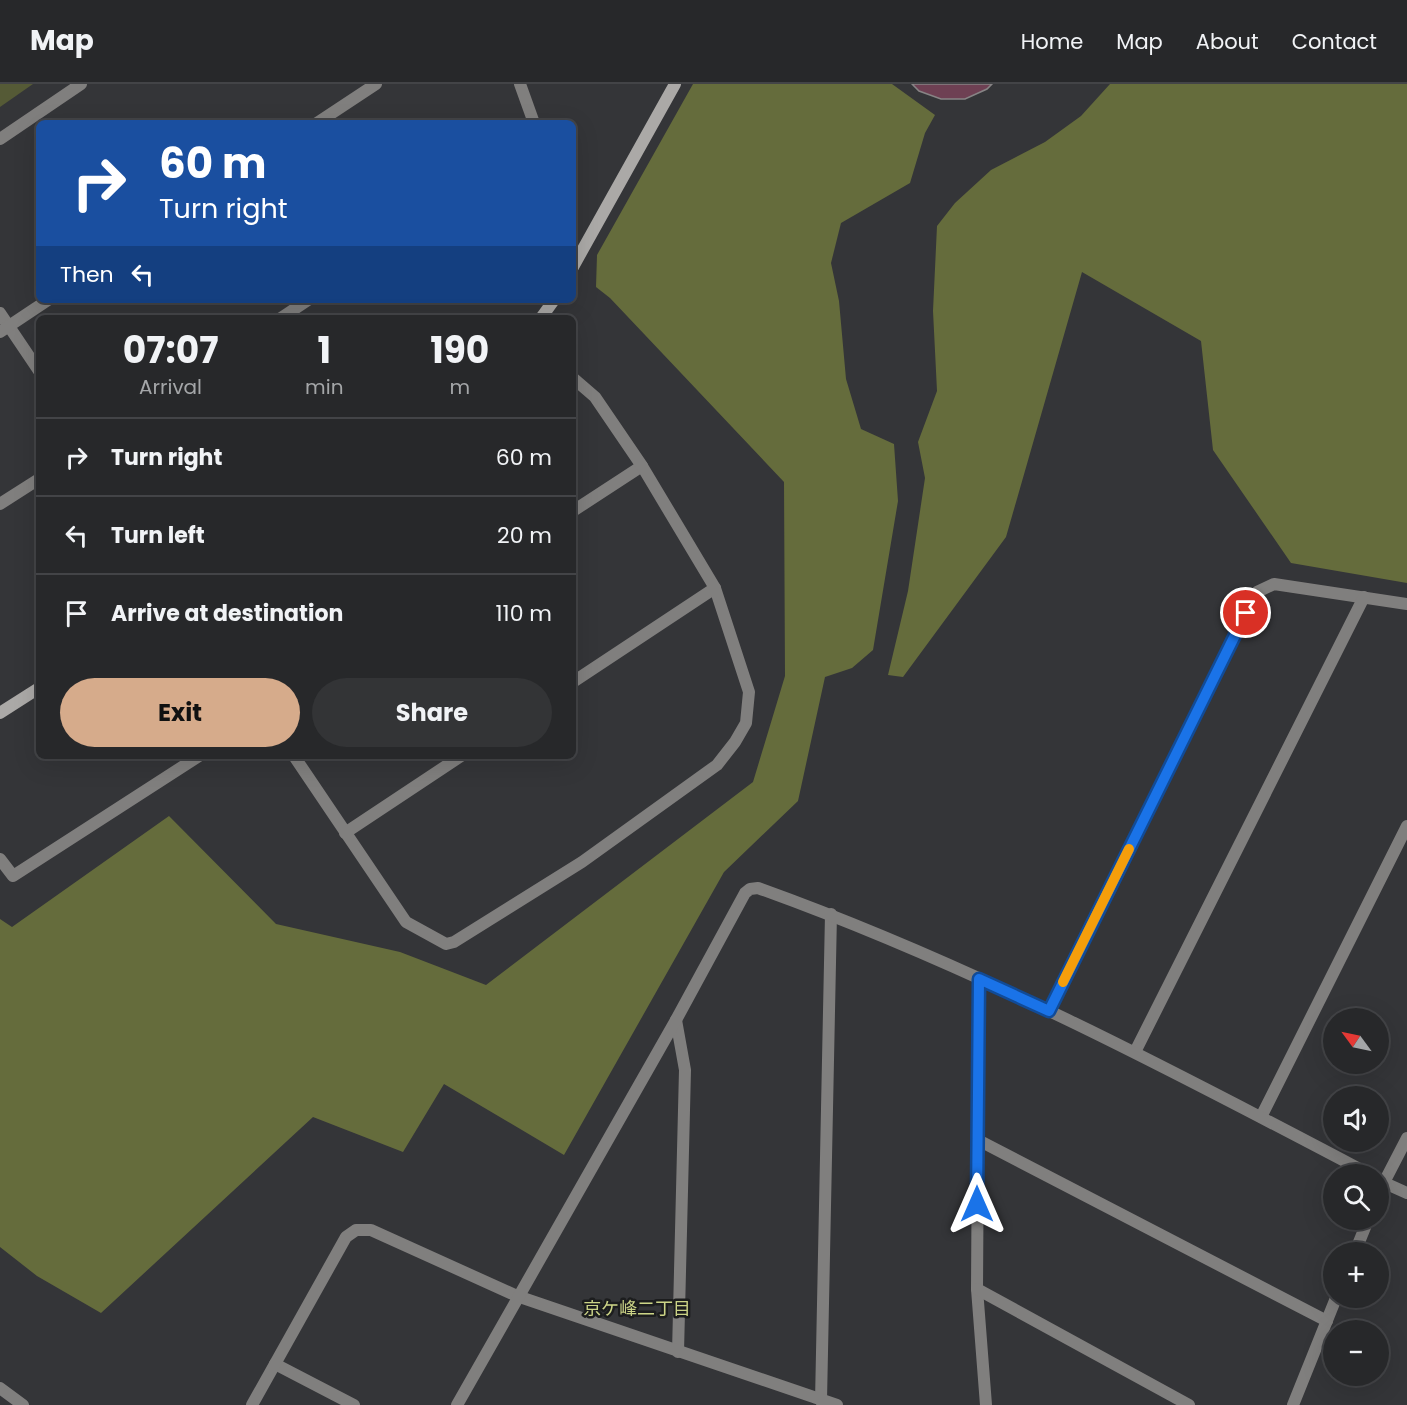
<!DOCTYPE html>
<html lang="en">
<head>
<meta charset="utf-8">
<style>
  :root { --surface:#27282a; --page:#333436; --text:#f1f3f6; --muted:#a4a6a8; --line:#434447; --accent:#d6ab8b }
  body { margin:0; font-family:Poppins,"Noto Sans JP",sans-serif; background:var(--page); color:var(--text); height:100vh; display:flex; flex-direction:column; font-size:22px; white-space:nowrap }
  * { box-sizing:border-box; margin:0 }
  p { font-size:20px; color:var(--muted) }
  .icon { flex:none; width:33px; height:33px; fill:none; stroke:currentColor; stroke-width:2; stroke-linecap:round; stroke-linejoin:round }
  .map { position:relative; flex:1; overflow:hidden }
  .sheet { position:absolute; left:36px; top:231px; width:540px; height:444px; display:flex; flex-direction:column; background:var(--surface); border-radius:9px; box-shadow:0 6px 24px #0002,0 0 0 2px var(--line) }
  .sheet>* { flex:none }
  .guide { position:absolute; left:36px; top:36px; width:540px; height:183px; border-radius:9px; box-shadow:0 6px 24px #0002,0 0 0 2px var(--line); background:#1a4fa0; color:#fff; overflow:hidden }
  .needle { width:39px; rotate:303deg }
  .fabs { position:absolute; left:1323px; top:924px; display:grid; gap:12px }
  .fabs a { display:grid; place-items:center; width:66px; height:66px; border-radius:50%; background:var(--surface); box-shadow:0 6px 24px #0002,0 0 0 2px var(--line); font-size:30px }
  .pin { position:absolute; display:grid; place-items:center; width:51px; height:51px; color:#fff; margin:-26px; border:3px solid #fff; border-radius:50%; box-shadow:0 2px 6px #0007 }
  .me { position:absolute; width:66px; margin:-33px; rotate:0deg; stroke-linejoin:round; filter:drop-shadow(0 0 4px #0008) }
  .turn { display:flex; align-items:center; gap:21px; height:126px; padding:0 24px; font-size:27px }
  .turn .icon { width:78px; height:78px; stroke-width:2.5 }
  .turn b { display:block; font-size:42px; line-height:51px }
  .then { display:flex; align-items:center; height:57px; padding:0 24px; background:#0003; gap:12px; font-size:22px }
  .eta { display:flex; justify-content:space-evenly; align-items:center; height:102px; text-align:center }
  .eta b { font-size:36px; font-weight:700; line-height:42px }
  .action { display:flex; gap:12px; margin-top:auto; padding:12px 24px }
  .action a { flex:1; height:69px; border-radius:36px; background:var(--accent); color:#111; font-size:24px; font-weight:700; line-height:69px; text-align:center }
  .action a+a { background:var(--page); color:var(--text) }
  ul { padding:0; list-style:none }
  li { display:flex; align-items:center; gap:18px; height:78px; padding:0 24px; border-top:2px solid var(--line) }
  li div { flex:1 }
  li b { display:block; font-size:22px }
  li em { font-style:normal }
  header { display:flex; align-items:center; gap:36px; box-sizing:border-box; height:84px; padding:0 30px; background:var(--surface); border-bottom:2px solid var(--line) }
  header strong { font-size:28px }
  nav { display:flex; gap:33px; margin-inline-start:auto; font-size:21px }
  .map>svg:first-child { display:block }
</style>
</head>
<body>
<header>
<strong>Map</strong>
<nav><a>Home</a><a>Map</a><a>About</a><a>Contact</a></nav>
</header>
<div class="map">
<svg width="1407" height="1321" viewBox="0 0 1407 1321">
  <rect width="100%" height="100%" fill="#343538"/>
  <path fill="#555a36" d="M0,0H33L0,23Z"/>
  <g fill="#656c3c">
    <path d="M693,0H892L935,31L925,49L910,99L841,139L831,179L839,217L846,295L861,345L894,360L898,417L873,566L852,584L825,593L798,717L724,788L564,1071L444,1000L403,1068L313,1033L101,1229L37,1192L0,1163V835L12,843L169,732L276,840L400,868L486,901L753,698L785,592L784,398L610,214L596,203L597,171Z"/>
    <path d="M1110,0H1407V499L1291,479L1213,366L1201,257L1082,188L1006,453L903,593L888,591L908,507L925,394L918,358L937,307L933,227L937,142L955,119L991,86L1045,58L1081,32Z"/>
  </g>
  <path fill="#6e4053" stroke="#878485" stroke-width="1.5" d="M912,0H992L987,5L965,15H941L919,7Z"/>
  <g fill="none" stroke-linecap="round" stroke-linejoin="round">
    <g stroke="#807f7e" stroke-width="12">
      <path d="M520,0L534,39"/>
      <path d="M317,39L376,0"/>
      <path d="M0,55L81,0"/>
      <path d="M0,229L39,287"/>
      <path d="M281,234L308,216"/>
      <path d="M0,248L48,216"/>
      <path d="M0,420L39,395"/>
      <path d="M573,427L642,382"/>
      <path d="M573,598L715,504"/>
      <path d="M294,672L406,838L446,860L454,858L582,778L717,681L735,658L746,639L749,608L715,504L642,382L595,313L573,294"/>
      <path d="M345,749L461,672"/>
      <path d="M0,775L13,792L199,672"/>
      <path d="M979,895L977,1205L986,1321"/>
      <path d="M1049,927L1257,508L1274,500L1407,520"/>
      <path d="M676,936L685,986L678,1268"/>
      <path d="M1135,968L1364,513"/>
      <path d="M1261,1033L1407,742"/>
      <path d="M978,1056L1327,1237"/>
      <path d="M1378,1096L1407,1109"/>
      <path d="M1378,1110L1407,1054"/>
      <path d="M1355,1168L1368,1136"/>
      <path d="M977,1205L1189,1321"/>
      <path d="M275,1280L354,1321"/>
      <path d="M0,1304L23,1321"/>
      <path d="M821,1317L831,830"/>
      <path d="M252,1321L346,1153L356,1146H371L517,1212L837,1321"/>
      <path d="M457,1321L676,936L745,809L750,805L758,804C970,880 1170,985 1369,1090"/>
      <path d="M1293,1321L1336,1214"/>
    </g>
    <g stroke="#aba9a7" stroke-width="12">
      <path d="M573,183L675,0"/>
      <path d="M541,234L554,216"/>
      <path d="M0,629L39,604"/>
    </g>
  </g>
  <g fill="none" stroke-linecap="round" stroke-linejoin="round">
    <g stroke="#114b97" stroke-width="15">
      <path id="route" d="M977,1120L979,895L1049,927L1246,529"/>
    </g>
    <use href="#route" stroke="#1a73e8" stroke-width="10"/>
    <path stroke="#f59e0b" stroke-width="10" d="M1063,898L1129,765"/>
  </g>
  <g text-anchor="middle" stroke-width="5" stroke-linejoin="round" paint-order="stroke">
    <g font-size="18" fill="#ccd487" stroke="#1c1d1e">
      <text x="637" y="1231">京ケ峰二丁目</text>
    </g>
  </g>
</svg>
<div class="fabs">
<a><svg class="needle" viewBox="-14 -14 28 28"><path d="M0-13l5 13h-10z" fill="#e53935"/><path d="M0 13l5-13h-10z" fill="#a4a6a8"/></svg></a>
<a><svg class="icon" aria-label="sound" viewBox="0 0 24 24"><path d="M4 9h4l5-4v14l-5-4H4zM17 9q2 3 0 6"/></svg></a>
<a><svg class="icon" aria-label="search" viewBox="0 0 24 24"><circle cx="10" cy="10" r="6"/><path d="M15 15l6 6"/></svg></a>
<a>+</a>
<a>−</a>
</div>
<div class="pin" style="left:1246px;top:529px;background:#d93025"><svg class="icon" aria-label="arrive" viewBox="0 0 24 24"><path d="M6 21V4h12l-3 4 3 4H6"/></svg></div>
<svg class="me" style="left:977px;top:1120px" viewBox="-20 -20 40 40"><path d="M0-17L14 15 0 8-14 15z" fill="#1a73e8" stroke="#fff" stroke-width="4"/></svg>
<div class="guide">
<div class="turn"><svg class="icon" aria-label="right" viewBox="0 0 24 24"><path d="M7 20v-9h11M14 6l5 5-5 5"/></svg><div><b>60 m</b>Turn right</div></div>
<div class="then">Then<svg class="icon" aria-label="left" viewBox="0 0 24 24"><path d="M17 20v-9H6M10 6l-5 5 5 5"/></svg></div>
</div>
<section class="sheet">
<div class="eta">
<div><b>07:07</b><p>Arrival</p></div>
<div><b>1</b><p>min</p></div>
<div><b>190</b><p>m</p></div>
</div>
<ul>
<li><svg class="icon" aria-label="right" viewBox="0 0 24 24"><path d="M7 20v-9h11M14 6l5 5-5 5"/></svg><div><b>Turn right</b></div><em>60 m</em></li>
<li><svg class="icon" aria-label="left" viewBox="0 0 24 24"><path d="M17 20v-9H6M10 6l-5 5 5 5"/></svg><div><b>Turn left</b></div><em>20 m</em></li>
<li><svg class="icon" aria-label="arrive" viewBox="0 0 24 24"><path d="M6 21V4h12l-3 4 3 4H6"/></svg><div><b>Arrive at destination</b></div><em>110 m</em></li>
</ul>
<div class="action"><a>Exit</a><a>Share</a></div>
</section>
</div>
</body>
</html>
